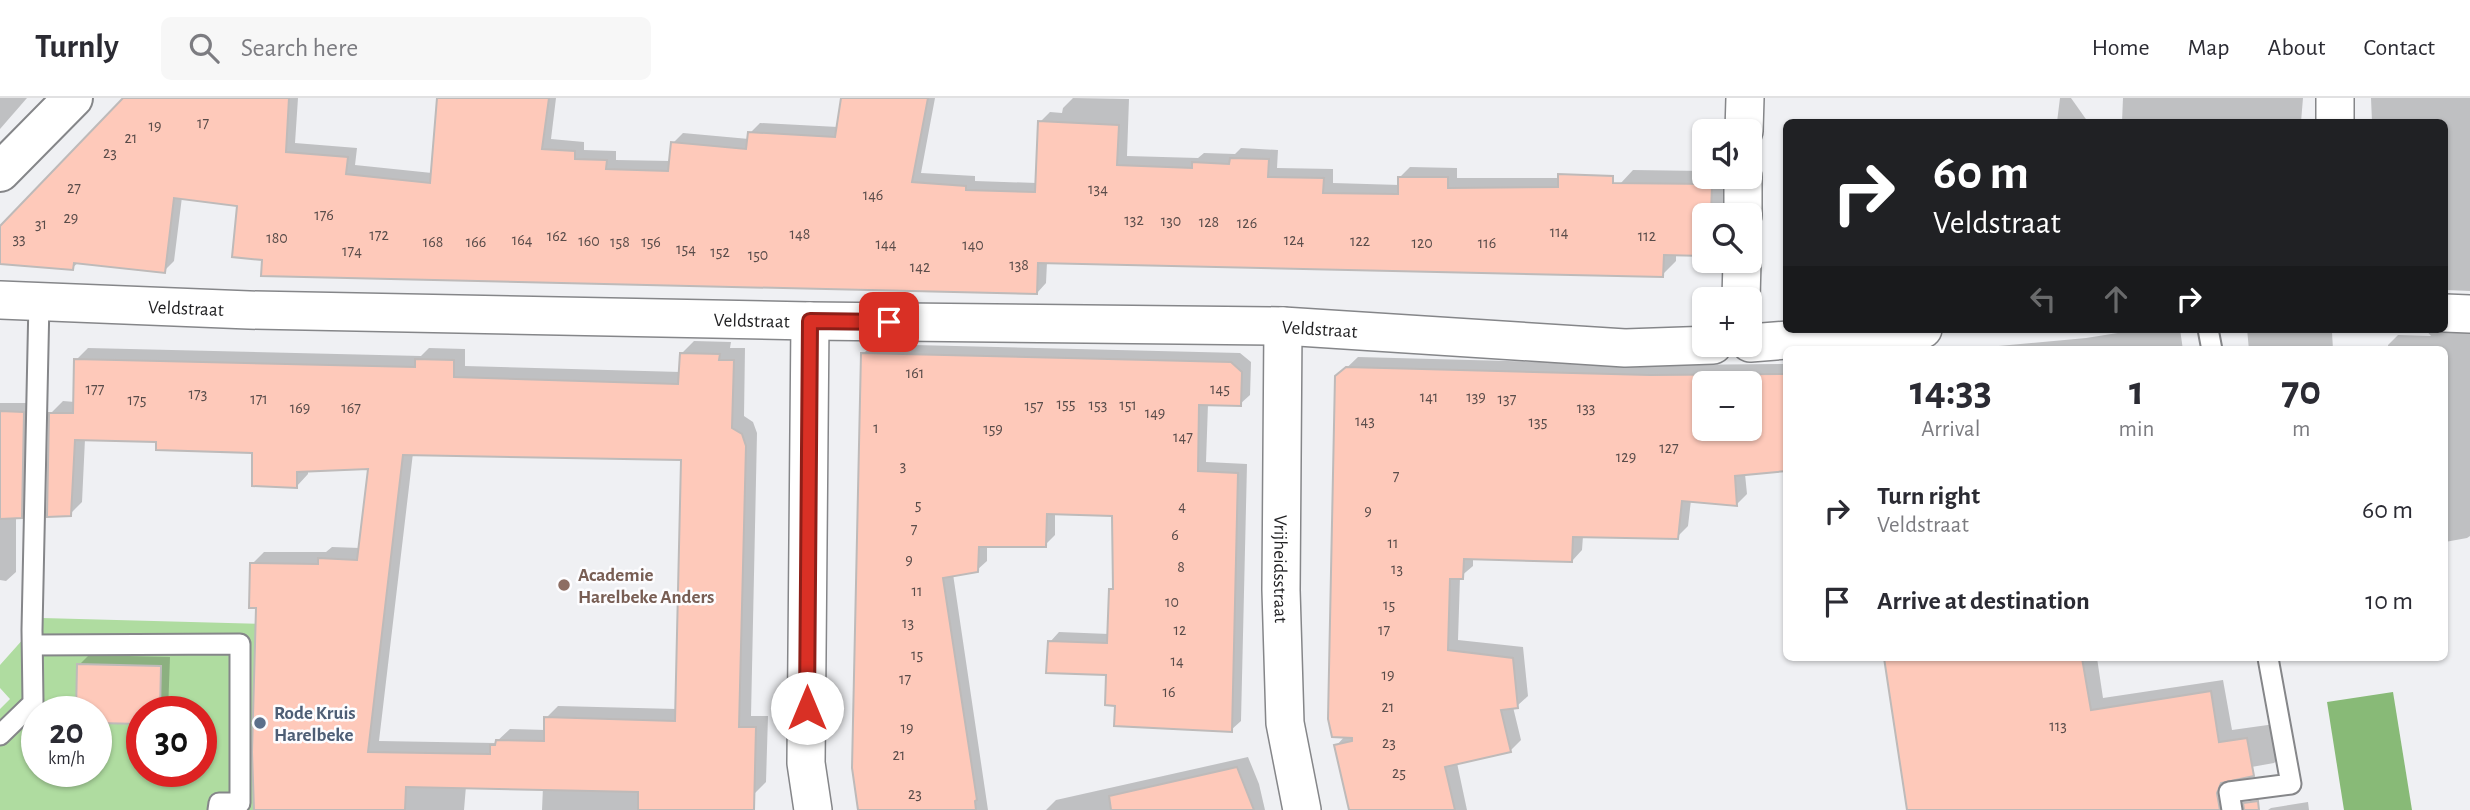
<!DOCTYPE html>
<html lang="en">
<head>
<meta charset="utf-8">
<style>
  :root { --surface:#fff; --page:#f7f7f7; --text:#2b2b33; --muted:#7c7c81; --line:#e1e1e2 }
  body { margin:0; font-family:"Alegreya Sans",sans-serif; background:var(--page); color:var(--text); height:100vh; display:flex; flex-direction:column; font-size:26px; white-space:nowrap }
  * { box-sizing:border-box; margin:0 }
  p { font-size:23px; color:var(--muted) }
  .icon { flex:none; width:38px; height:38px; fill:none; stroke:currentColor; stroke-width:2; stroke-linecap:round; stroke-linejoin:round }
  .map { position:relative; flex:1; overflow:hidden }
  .sheet { position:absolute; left:1783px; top:248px; width:665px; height:315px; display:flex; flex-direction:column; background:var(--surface); border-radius:10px; box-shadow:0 2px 5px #0004 }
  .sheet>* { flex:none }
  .top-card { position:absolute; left:1783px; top:21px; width:665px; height:214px; border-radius:10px; box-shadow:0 2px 5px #0004; background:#202124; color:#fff; overflow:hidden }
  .tools { position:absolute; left:1692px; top:21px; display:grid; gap:14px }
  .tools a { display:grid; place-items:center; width:70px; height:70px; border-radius:10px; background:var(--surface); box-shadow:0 2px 5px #0004; font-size:35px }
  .speed { position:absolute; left:21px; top:598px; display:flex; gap:14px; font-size:35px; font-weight:700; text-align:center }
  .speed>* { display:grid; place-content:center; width:91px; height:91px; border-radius:50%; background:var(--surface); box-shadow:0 2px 5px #0004; line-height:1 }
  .speed small { font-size:18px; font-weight:400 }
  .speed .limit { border:10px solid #d22; background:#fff; color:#111 }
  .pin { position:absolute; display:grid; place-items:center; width:60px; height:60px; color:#fff; margin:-30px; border-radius:14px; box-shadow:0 4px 10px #0006 }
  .me { position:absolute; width:77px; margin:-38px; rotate:0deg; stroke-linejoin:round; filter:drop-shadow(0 0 5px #0008) }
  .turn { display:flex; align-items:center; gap:24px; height:147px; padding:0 35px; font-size:32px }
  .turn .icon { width:91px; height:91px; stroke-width:2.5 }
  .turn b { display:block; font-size:49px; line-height:60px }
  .lanes { display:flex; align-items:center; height:66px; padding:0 35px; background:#0003; justify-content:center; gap:35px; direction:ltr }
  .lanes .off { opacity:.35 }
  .eta { display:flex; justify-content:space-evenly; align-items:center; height:119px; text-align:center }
  .eta b { font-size:42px; font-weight:700; line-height:49px }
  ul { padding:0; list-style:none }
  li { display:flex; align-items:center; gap:21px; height:91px; padding:0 35px }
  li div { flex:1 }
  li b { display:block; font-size:26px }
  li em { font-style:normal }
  header { display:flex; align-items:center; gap:42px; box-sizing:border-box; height:98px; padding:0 35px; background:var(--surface); border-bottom:2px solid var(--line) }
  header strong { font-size:33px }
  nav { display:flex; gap:38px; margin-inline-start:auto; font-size:24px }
  .search { width:490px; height:63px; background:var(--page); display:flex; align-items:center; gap:18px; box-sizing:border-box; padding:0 24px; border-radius:10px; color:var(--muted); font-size:26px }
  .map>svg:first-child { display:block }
</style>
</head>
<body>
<header>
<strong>Turnly</strong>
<div class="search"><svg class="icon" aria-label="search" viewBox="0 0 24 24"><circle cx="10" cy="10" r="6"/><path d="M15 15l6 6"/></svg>Search here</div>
<nav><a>Home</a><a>Map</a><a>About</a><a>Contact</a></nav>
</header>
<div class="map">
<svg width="2470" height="712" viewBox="0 0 2470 712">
  <rect width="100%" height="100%" fill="#eff0f3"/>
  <path fill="#afdca0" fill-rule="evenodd" d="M42,520L339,528L311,712H0V611L10,601L0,590V567ZM37,614H96V674H37ZM142,614H201V674H142Z"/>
  <path fill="#88ba77" d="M2393,594L2412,712H2344L2327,604Z"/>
  <g fill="#0003" fill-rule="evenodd">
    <path d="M0,0H27L0,31Z"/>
    <path d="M125,0H298L295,45L357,50L355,67L432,75L481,0H556L551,41L584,44V52L616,53V62L671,63L673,45L683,35L749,41L750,35L760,25L838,29L843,0H935L921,75L975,78V83L1037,85L1040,24L1050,14L1062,15L1063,10L1073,0L1129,1L1127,58L1198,60L1204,55L1235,56L1241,50L1278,52L1277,70L1333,71V85L1400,87V79L1410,69L1457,70V80H1574L1573,163L1047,164L1046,185L1037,195L264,160L239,107L182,99L174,163L164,173L79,164L72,170L0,164V130Z"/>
    <path d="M2060,0H2071L2088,24H2057Z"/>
    <path d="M2123,0H2303L2301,24H2122Z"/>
    <path d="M2371,0H2470V193L2445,192V24H2372Z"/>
    <path d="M1633,72L1704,73V79H1729L1730,117H1704V156L1676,155V163L1662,177L1620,86Z"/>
    <path d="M2470,227V438L2467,440L2445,444V252H2388V247L2398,237L2431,238L2425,231Z"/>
    <path d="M2143,231H2180L2183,252H1955L2086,240Z"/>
    <path d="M2247,231L2332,234L2333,252H2249Z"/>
    <path d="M694,243L731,244L730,250H745L744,318L753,324L757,335L751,618H768L766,684L754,696L748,712H542L543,689L466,688L464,712H256L257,509L252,466L264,454H326L332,449L360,450L370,369L308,372V376L297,388L254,353L158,342L85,341L82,404L70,416L51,315L63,303L75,304L76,262L88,250L421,258L429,250L465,251V268L681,274L682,255ZM413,355L683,360L677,611L558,608L546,620V632L510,631L495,645L379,643Z"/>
    <path d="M873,246L1240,255L1251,264L1250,297L1240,306H1208L1206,364L1247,366L1241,623L1231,632L1117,606L1108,575L1050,544L1059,534L1109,536L1111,492L1115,488L1114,416L1055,415V437L1045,447H987V463L977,472L953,476L988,712H860L863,256Z"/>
    <path d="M1358,259L1661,267L1787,266V371L1745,376L1747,396L1736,407L1691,402L1688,428L1677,439L1583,438L1582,452L1572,463L1473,459V468L1460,479L1458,542L1523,549L1528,598L1517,608L1513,609L1521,642L1510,653L1457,665L1467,712H1350L1336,648L1345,638L1337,279ZM1704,285H1750V331H1704Z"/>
    <path d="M0,305H33L31,409L21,419H16V474L6,483L0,482Z"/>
    <path d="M89,557L170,559L168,614H78L79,567Z"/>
    <path d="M1886,560H2097L2103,600L2223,582L2232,632L2282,625L2287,652L2274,665L2195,679L2199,712H1909Z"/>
    <path d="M1248,659L1259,686L1265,712H1046L1056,702Z"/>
    <path d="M2308,704L2309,712H2268L2271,710Z"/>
  </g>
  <g fill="#fec9ba" stroke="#bebab9" stroke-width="2" fill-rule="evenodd">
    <path d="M123,0H289L286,54L348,59L346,76L430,85L437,0H549L542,51L575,53V61L607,62L606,71L668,73L671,44L746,51L748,34L835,39L841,0H928L912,84L966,88V92L1035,94L1038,23L1119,27L1117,67L1192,70V64L1229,66L1230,60L1269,61L1268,79L1324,80L1323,95L1398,96V79H1448V90L1558,89V76L1613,78V85L1712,86L1711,117H1704V158L1664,157L1663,179L1038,165L1037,196L261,178L262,162L232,159L237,108L174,100L165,175L74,165L73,172L0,166V128Z"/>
    <path d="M680,255L720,256L719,262H734L732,330L742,336L746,348L739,629H756L754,712H638V694L406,689L405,712H254L252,654L256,510H249L250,465L318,466V460L357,462L368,371L297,374V390L252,388V355L156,352V344L75,342L71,418L47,419L49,315H73L74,261L415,269V261L454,262V279L678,286ZM403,357L681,362L675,623L544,619V643L496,642L495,647H490V656L368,654Z"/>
    <path d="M861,255L1231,264L1242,274L1241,308L1199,307L1198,373L1238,375L1232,634L1114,628L1115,608L1105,607L1106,577L1046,575L1048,543L1107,545L1109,491H1113L1112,418L1047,416L1046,449H979L978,474L943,480L977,702L975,703L976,712H858L852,670Z"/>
    <path d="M1346,269L1650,277L1787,276V373L1735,378L1737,408L1682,403L1678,441L1573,439L1572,464L1464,461L1463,481H1450L1448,552L1513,560L1518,610L1501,612L1511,654L1445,669L1455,712H1349L1334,647L1352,643V640L1332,639L1328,621L1335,278ZM1704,285H1750V331H1704Z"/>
    <path d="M0,313L24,314L22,420L0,421Z"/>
    <path d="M1884,560H2082L2091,612L2211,593L2219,644L2247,640L2254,678L2221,685L2217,695L2220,712H1907Z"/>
    <path d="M77,566L161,568L160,614H142V626L96,625V614H76Z"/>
    <path d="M1237,669L1254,712H1111L1109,698Z"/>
    <path d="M2258,703L2259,712H2244L2243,705Z"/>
  </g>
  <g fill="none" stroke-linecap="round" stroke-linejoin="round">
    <g stroke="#858689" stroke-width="23">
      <g id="service">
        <path d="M2208,231L2212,252"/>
        <path d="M33,547L240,546V705H219L218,712"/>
        <path d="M0,637L33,605L32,532L39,203"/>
        <path d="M2232,712L2229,694L2291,686L2268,560"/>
      </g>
    </g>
    <g stroke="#858689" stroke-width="40">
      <g id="minor">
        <path d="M2335,0V24"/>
        <path d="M1744,33L1745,0"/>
        <path d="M1743,117V79"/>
        <path d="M1741,201L1742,163"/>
        <path id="s1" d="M0,202L249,212L810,223L1283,228L1625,250L1713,247"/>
        <path d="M2445,215L2470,216"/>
        <path d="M810,223L806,665L813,712"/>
        <path id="s2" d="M1283,228L1281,492L1285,625L1302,712"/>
        <path d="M1750,245L1923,231"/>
      </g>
    </g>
    <g stroke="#858689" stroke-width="42">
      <path id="tertiary" d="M0,74L73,0"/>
    </g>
    <use href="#service" stroke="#fff" stroke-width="19"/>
    <use href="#minor" stroke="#fff" stroke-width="37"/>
    <use href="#tertiary" stroke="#fff" stroke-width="38"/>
  </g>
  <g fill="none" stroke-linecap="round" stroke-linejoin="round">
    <g stroke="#8d1f18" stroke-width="18">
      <path id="route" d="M807,610L810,223L889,224"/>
    </g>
    <use href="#route" stroke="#d93025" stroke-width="12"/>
  </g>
  <circle fill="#8d6e63" stroke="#fdfdff" stroke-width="2.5" cx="564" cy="487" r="7"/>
  <circle fill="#5c6f8a" stroke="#fdfdff" stroke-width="2.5" cx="260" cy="625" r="7"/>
  <g text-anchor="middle" stroke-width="5" stroke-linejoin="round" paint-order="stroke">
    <g font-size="16" fill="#594c4a">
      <text x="203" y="30">17</text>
      <text x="155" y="33">19</text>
      <text x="131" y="45">21</text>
      <text x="110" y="60">23</text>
      <text x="74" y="95">27</text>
      <text x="1098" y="96">134</text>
      <text x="873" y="102">146</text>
      <text x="324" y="122">176</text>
      <text x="71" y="125">29</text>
      <text x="1134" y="127">132</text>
      <text x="1171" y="128">130</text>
      <text x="1209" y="129">128</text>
      <text x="1247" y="130">126</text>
      <text x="41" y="131">31</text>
      <text x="1559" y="139">114</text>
      <text x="800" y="141">148</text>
      <text x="379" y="142">172</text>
      <text x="557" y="143">162</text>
      <text x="1647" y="143">112</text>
      <text x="277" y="145">180</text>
      <text x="19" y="146">33</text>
      <text x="522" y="147">164</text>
      <text x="1294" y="147">124</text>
      <text x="589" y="148">160</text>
      <text x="1360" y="148">122</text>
      <text x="433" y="149">168</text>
      <text x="476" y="149">166</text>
      <text x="620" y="149">158</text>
      <text x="651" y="149">156</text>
      <text x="1422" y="150">120</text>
      <text x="1487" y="150">116</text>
      <text x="886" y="151">144</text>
      <text x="973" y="152">140</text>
      <text x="686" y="156">154</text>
      <text x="352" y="158">174</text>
      <text x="720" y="159">152</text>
      <text x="758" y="162">150</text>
      <text x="1019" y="172">138</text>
      <text x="920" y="174">142</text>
      <text x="915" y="280">161</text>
      <text x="95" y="296">177</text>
      <text x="1220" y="296">145</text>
      <text x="198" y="301">173</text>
      <text x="1429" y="304">141</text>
      <text x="1476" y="304">139</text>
      <text x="259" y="306">171</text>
      <text x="1507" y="306">137</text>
      <text x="137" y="307">175</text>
      <text x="1066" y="311">155</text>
      <text x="1098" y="312">153</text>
      <text x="1128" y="312">151</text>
      <text x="1034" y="313">157</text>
      <text x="300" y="315">169</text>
      <text x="351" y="315">167</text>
      <text x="1586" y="315">133</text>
      <text x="1155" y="320">149</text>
      <text x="1365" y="328">143</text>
      <text x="1538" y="329">135</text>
      <text x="876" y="335">1</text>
      <text x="993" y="336">159</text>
      <text x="1183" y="344">147</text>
      <text x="1669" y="355">127</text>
      <text x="1626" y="364">129</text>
      <text x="903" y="373">3</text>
      <text x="1396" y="383">7</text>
      <text x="918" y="412">5</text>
      <text x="1182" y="413">4</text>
      <text x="1368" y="418">9</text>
      <text x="914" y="436">7</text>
      <text x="1175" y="442">6</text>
      <text x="1393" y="450">11</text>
      <text x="909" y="467">9</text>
      <text x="1181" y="474">8</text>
      <text x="1397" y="476">13</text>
      <text x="917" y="498">11</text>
      <text x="1172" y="509">10</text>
      <text x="1389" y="512">15</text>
      <text x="908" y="530">13</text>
      <text x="1180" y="537">12</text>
      <text x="1384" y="537">17</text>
      <text x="917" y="562">15</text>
      <text x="1177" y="568">14</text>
      <text x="1388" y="582">19</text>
      <text x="905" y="586">17</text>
      <text x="1169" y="599">16</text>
      <text x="1388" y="614">21</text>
      <text x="2058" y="633">113</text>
      <text x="907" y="635">19</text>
      <text x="1389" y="650">23</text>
      <text x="899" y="662">21</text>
      <text x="1399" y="680">25</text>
      <text x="915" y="701">23</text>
    </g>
    <g font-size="19" fill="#222224" stroke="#fdfdff">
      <text dy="7" stroke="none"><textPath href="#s1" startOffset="186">Veldstraat</textPath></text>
      <text dy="7" stroke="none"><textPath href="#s1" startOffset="752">Veldstraat</textPath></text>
      <text dy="7" stroke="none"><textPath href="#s1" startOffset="1320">Veldstraat</textPath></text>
      <text dy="7" stroke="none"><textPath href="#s2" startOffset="243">Vrijheidsstraat</textPath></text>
    </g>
    <g font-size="19" font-weight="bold" fill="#785e54" stroke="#fdfdff" text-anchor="start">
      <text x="578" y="483">Academie<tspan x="578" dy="22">Harelbeke Anders</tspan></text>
    </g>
    <g font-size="19" font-weight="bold" fill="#4e5e75" stroke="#fdfdff" text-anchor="start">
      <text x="274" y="621">Rode Kruis<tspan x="274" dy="22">Harelbeke</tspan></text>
    </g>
  </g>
</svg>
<div class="tools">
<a><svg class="icon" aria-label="sound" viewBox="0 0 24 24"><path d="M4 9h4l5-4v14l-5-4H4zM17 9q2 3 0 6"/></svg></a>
<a><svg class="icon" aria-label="search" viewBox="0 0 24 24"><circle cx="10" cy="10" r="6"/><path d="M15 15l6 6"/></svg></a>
<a>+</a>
<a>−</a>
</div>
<div class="speed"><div>20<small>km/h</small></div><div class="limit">30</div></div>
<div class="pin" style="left:889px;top:224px;background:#d93025"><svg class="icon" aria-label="arrive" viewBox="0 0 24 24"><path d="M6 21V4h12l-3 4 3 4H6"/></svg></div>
<svg class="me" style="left:807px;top:610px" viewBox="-20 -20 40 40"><circle r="19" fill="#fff"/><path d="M0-13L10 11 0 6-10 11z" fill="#d93025"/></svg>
<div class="top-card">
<div class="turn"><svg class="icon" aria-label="right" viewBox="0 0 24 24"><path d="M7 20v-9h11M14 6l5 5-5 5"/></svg><div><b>60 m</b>Veldstraat</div></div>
<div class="lanes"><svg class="icon off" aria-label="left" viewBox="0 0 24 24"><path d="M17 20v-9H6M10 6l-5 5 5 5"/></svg><svg class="icon off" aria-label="ahead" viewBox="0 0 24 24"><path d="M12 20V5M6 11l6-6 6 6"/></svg><svg class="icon" aria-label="right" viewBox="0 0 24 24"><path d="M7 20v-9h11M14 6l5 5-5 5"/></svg></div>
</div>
<section class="sheet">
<div class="eta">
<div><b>14:33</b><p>Arrival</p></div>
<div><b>1</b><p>min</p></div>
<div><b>70</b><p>m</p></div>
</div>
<ul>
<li><svg class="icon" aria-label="right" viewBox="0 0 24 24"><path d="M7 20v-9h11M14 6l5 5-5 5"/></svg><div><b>Turn right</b><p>Veldstraat</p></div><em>60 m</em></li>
<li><svg class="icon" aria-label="arrive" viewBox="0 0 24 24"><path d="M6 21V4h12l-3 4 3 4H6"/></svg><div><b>Arrive at destination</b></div><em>10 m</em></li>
</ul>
</section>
</div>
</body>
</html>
